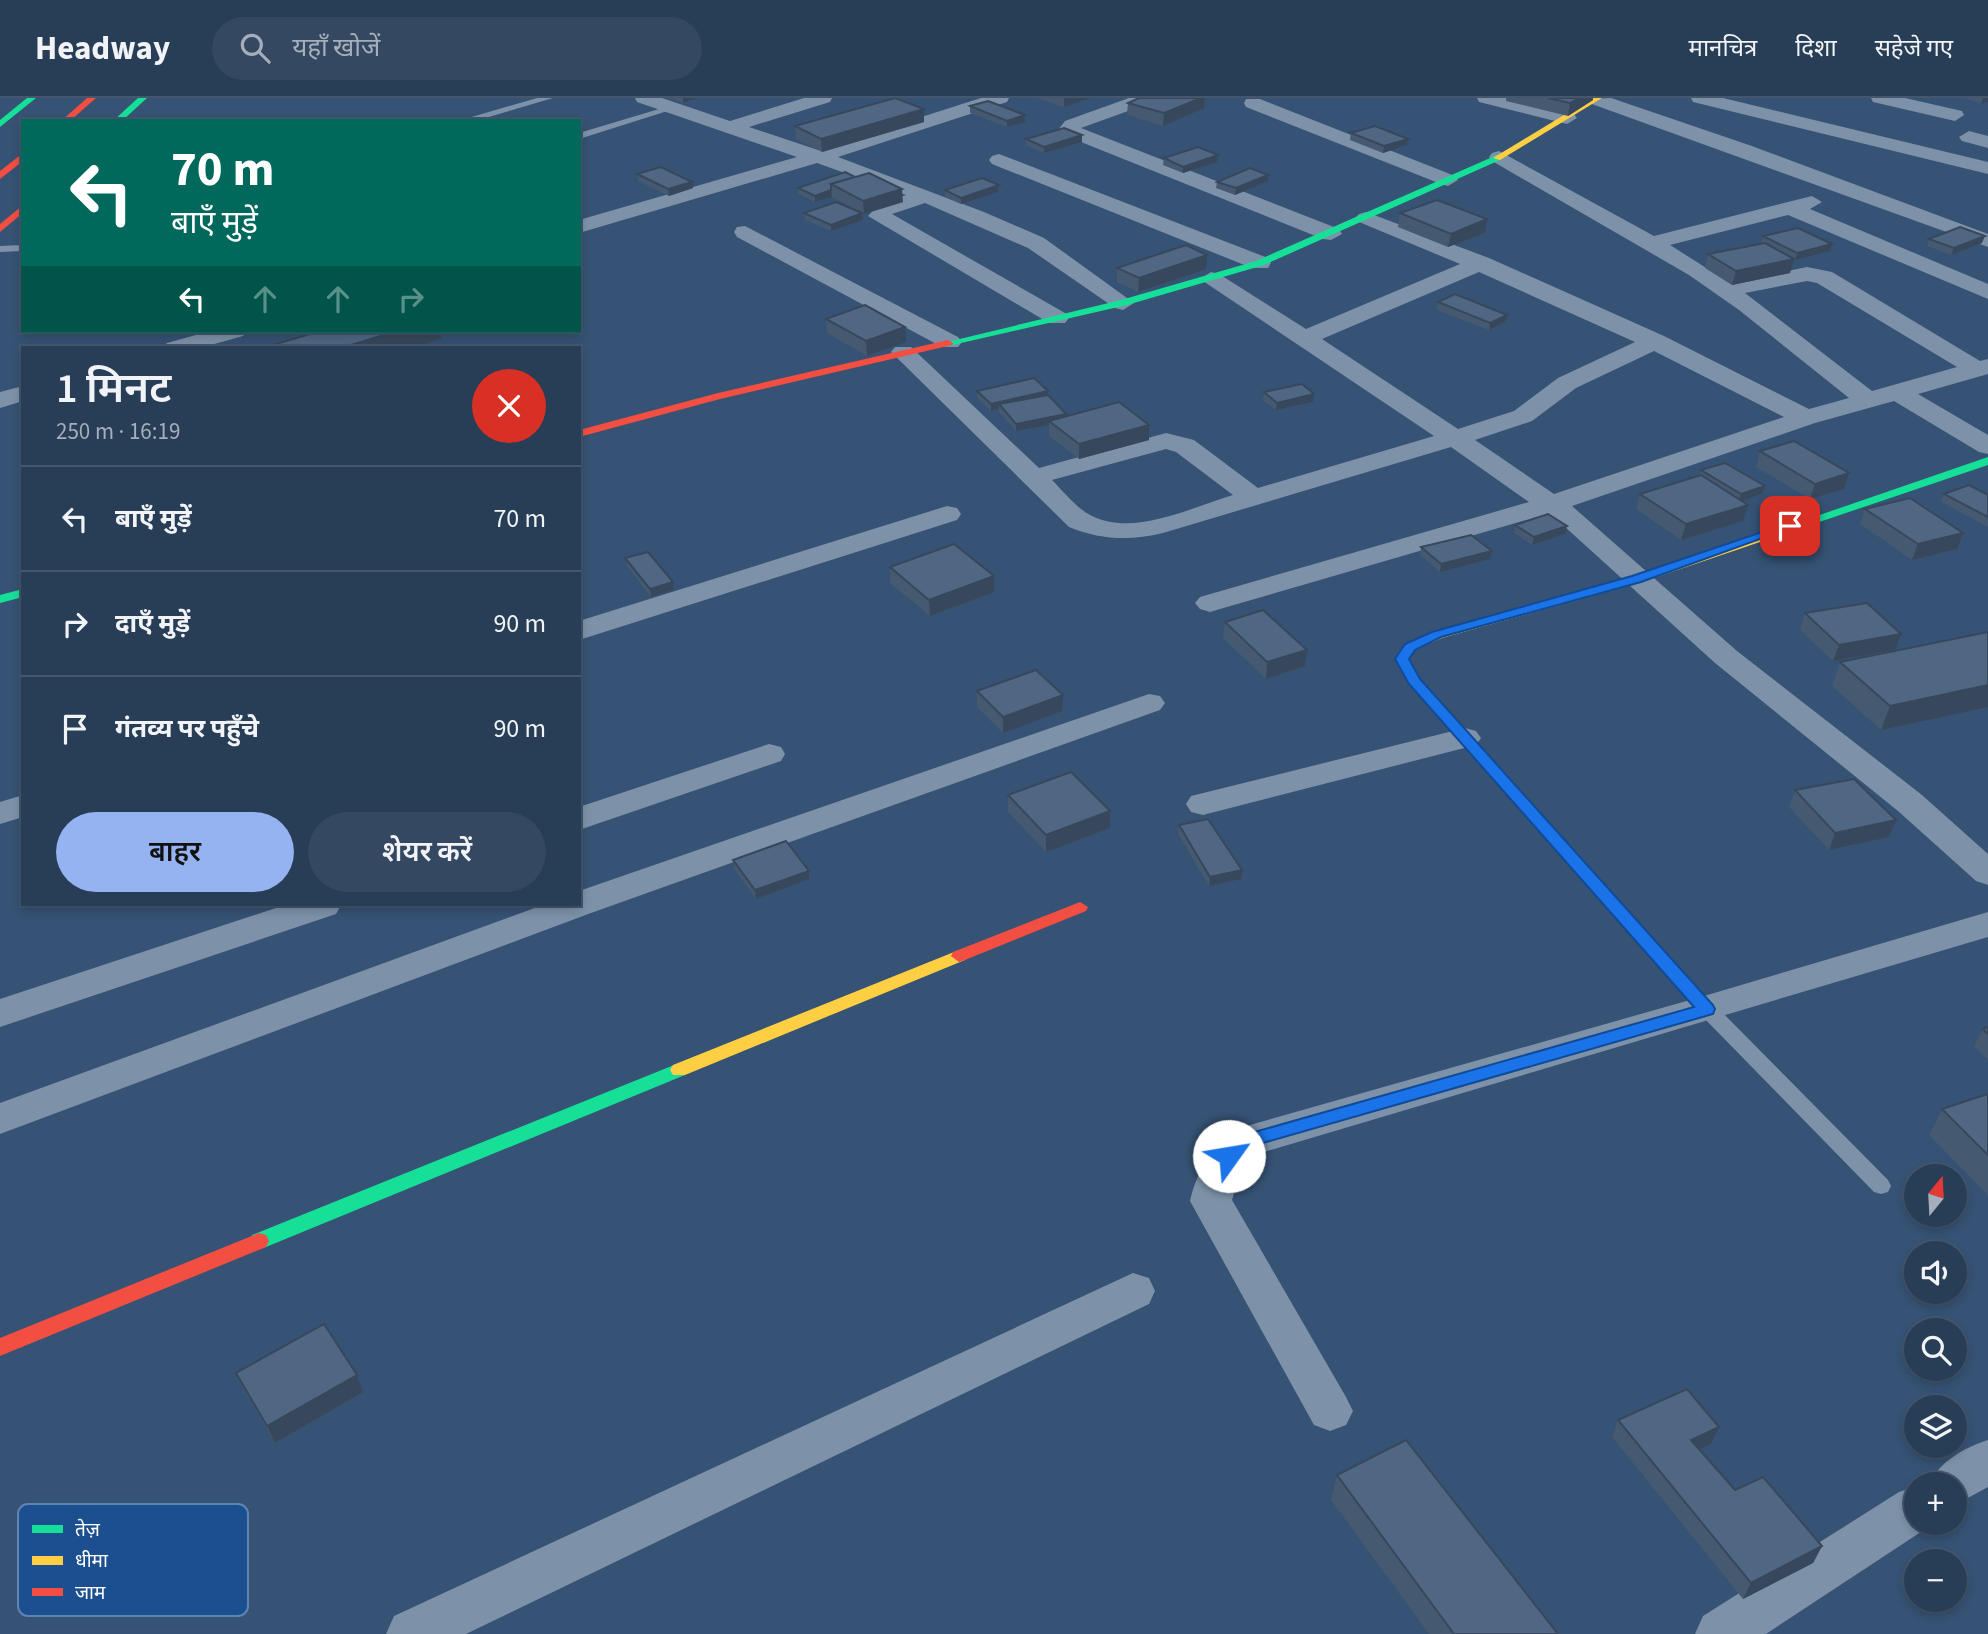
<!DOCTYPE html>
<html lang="hi">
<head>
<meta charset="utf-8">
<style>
  :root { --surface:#283e57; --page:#344961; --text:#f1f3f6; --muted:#a5aeba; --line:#44576d; --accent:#95b2f1 }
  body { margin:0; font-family:"Source Sans 3","Noto Sans Devanagari",sans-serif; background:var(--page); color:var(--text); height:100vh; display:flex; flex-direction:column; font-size:26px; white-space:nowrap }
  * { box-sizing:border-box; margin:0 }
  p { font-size:23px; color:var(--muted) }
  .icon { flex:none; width:38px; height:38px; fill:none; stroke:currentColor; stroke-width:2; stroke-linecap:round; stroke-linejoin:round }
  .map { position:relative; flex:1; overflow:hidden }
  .sheet { position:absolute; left:21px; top:248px; width:560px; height:560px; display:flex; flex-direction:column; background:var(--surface); border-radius:0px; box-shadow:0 4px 10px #0003,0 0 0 2px var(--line) }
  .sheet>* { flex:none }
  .top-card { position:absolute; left:21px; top:21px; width:560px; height:214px; border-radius:0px; box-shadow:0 4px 10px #0003,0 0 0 2px var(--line); background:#00695c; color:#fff; overflow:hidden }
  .needle { width:46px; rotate:18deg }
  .buttons { position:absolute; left:1904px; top:1066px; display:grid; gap:14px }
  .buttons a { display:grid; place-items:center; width:63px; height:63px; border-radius:50%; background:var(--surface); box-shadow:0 4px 10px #0003,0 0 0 2px var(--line); font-size:35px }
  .pin { position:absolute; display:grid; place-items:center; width:60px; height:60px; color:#fff; margin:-30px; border-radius:14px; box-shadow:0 4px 10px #0006 }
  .me { position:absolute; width:77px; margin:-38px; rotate:58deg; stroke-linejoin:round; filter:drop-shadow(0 0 5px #0008) }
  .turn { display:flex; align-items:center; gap:24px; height:147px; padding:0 35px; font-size:32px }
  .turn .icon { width:91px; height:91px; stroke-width:2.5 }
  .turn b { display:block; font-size:49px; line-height:60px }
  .lanes { display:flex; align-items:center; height:66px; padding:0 35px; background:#0003; justify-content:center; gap:35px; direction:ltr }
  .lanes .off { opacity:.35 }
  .round { display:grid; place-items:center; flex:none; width:74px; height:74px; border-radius:37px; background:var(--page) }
  .headline { display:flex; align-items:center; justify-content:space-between; height:119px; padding:0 35px }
  h1 { font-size:42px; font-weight:600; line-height:52px }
  .button { display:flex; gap:14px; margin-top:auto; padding:14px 35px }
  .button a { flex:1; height:80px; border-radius:42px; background:var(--accent); color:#111; font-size:28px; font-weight:600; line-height:80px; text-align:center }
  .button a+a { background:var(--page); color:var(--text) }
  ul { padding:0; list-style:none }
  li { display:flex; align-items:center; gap:21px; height:105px; padding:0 35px; border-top:2px solid var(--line) }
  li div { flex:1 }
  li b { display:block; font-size:26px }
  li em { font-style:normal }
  header { display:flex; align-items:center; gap:42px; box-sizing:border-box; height:98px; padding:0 35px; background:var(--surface); border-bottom:2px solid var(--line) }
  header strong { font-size:33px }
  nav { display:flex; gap:38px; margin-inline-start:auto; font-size:24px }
  .search { width:490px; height:63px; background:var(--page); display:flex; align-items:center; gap:18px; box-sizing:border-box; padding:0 24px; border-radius:38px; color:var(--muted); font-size:26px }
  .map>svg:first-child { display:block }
</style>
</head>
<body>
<header>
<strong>Headway</strong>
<div class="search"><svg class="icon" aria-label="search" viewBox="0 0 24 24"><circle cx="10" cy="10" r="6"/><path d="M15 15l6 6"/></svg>यहाँ खोजें</div>
<nav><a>मानचित्र</a><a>दिशा</a><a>सहेजे गए</a></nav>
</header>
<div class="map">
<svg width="1988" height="1536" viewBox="0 0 1988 1536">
  <rect width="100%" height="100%" fill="#365274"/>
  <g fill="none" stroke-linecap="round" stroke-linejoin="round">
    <g fill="#7d92a8" fill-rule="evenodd">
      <path d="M537,0H553L475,23H458Z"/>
      <path d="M669,8L677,10L579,41V35Z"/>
      <path d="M23,147V153L0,154V148Z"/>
      <path d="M1707,904L1714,906L1888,1082L1891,1088L1888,1094L1881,1096L1874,1094L1700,916L1697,911L1700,906Z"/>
    </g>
    <g fill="#7d92a8" fill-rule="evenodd">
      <path d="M635,0H662L730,23L804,0H832L830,4L749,29L818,52L981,0H1009L1007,4L838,59L984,114L1044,140L1134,205L1123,212L1115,210L1028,150L925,105L892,116L1065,215L1069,220L1065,225H1049L868,118L878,107L906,97L817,65L579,135V122L797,59L637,4Z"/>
      <path d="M1129,0H1155L1153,4L1081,30L1339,131L1342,136L1331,142L1323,141L1061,36L1058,32L1065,23Z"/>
      <path d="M1477,0H1509L1574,16L1577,20L1567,26L1479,4Z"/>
      <path d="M1611,0L1749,47L1988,136V149L1589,5L1587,1Z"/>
      <path d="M1691,0H1723L1988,64V76L1693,4Z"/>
      <path d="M1871,0H1905L1962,13L1964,17L1955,23L1873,4Z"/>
      <path d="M1246,1H1260L1455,78L1458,82L1448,88L1441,86L1246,9L1244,5Z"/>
      <path d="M1969,33L1988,38V50L1962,43L1959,39Z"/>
      <path d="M1499,53L1654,138L1812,98L1822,104L1810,111L1988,186V201L1788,117L1670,147L1730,185L1807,169L1832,174L1980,263L1988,261V276L1918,296L1988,337V356L1979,354L1894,303L1815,325L1572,408L1737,553L1922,697L1988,756V787L1976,783L1898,713L1715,565L1564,428L1547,416L1220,511L1210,514L1200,511L1195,505L1200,499L1529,404L1451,349L1163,435C1130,443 1101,442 1069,429L891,254L895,249H911L1039,370L1166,335L1194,342L1258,390L1434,338L1200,181L1211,174L1219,176L1306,231L1460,166L1359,124L1355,120L1359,116L1366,114L1489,160L1664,238L1809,311L1849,300L1739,212L1689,177L1492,63L1489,59L1492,55ZM1479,174L1635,244L1558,280L1514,313L1458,331L1322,241ZM1807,183L1817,185L1957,269L1872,293L1745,195ZM1654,253L1784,319L1554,396L1475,342L1532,323L1576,290ZM1166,351L1176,354L1233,397C1192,409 1134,439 1092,418C1077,411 1064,394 1052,382Z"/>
      <path d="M999,56L1268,160L1271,165L1268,170H1252L992,66L989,62L992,58Z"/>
      <path d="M745,128L958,239L962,244L958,249H942L737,139L734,134L737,129Z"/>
      <path d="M210,233H247L243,238L200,250H163L167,245Z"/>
      <path d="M23,288V303L0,310V294Z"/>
      <path d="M947,408L957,410L961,416L957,422L579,542V523Z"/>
      <path d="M1149,596L1160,598L1165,605L1160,612L591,815L0,1036V1005L543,807H579V793Z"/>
      <path d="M1465,630L1476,633L1481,640L1476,647L1203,717L1191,714L1186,706L1191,698Z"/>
      <path d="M769,646L781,649L785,656L781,663L579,732V709Z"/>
      <path d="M23,697V719L0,726V704Z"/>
      <path d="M285,807H341L336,816L0,929V901Z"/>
      <path d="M1988,814V839L1264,1054L1239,1078L1232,1102L1346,1299L1353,1313L1346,1327L1330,1333L1314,1327L1190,1103C1197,1073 1211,1050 1236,1031L1704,898Z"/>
      <path d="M1133,1175L1149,1180L1155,1193L1149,1206L466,1536H386L394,1518Z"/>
      <path d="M1988,1342V1389L1955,1407V1386H1929C1940,1363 1964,1350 1988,1342Z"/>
      <path d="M1916,1388V1424L1933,1426L1766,1536H1695L1703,1518L1899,1394Z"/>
    </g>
    <g fill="#16e098" fill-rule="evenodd">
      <path d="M27,0H36L0,29V22Z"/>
      <path d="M138,0H147L122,23H113Z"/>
      <path d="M1497,57L1501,60L1500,62L1264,167L1127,207L948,248L943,245L1121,202L1256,163Z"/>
      <path d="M1988,359V367L1760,444L1756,445L1750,441Z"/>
      <path d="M23,491V499L0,505V497Z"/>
      <path d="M1404,553L1411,557L1409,561L1420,581L1713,907L1716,911L1713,915H1701L1409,586L1395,561L1399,554Z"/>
      <path d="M679,965L685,967L688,972L685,977L266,1149L259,1151L252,1149L249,1143L252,1137Z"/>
    </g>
    <g fill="#ffcf43" fill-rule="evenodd">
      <path d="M1592,0H1602L1500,62L1493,60Z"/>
      <path d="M1756,437L1762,441L1760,444L1642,484L1442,540L1415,552L1409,560L1404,561L1397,557L1405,546L1432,534L1632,478Z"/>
      <path d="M959,852L967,858L965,862L685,977H673L670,972L673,967Z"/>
    </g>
    <g fill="#f24e42" fill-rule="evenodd">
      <path d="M87,0H96L70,23H61Z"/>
      <path d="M23,55V63L0,81V73Z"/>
      <path d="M23,107V115L0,134V126Z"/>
      <path d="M948,242L953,245L952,247L720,301L579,339V332L718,295Z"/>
      <path d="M1080,804L1088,809L1086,813L965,862L959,864L951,858L953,854Z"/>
      <path d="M259,1135L266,1137L269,1143L266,1149L0,1258V1240Z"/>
    </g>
  </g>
  <g fill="#455971">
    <path d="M667,0H696L683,5Z"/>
    <path d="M1037,0H1091L1064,9Z"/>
    <path d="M1506,0H1593V2L1568,18L1506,3Z"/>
    <path d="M1964,0H1988L1981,6Z"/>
    <path d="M1128,5L1204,10L1163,28L1127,17Z"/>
    <path d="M970,8L1025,17V24L1007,29L970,15Z"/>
    <path d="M924,24L822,54L796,41L795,28Z"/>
    <path d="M1351,35L1408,41L1407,47L1383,55L1350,42Z"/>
    <path d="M1026,41L1082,44L1044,55L1026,47Z"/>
    <path d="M1218,57L1217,64L1183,75L1163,67L1164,60Z"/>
    <path d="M637,76L692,84L693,90L669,98L638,83Z"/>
    <path d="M855,79L903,104L864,116L862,115L863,122L831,133L805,122L804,115H862L832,99L815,104L798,96V90Z"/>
    <path d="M1268,83L1235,97L1216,90L1217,84Z"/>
    <path d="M999,87L998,94L961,106L945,99V92Z"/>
    <path d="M1400,115L1485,135L1448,149L1398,129Z"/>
    <path d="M1763,138L1832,146L1830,153L1795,162L1794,161L1790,175L1732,187L1705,170L1708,156L1762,146L1761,145Z"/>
    <path d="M1929,141L1982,145L1951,157L1927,148Z"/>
    <path d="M1117,170L1206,171L1138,194L1117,184Z"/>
    <path d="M1438,204L1507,217L1505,224L1489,232L1437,212Z"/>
    <path d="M826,221L906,244L867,258L827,235Z"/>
    <path d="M977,293H1048V297L1066,316V318L1149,342L1079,361L1049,338V327L1016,333L999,314V311L991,313L977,300Z"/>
    <path d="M1264,294L1313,304L1276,312L1263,302Z"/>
    <path d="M1760,353L1849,375L1844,391L1810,401L1756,369Z"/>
    <path d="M1701,372L1765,388L1762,396L1741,403L1748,407L1743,423L1681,442L1636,411L1640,396L1699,378Z"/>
    <path d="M1944,396L1988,397V429L1941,404Z"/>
    <path d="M1865,411L1957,451L1912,462L1860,426Z"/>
    <path d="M1515,427L1565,436L1532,447L1514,435Z"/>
    <path d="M1421,449L1490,461L1440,474L1420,457Z"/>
    <path d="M625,460L673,484L674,492L651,499L627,468Z"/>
    <path d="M890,469L994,494L930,518L890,485Z"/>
    <path d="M1805,515L1895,552L1833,563L1800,532Z"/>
    <path d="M1225,524L1307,552L1305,568L1266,581L1223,540Z"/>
    <path d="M1988,534L1881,632L1832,588L1840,564Z"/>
    <path d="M977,593L1062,613L1003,635L977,609Z"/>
    <path d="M1795,692L1889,739L1829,752L1789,709Z"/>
    <path d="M1008,697L1110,713V730L1046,754L1008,714Z"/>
    <path d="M1179,727L1241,781L1209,788L1178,736Z"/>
    <path d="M733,762L809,773V781L756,801L734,771Z"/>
    <path d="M1988,929V962L1974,948L1983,931Z"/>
    <path d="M1988,996V1097L1929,1037L1942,1011Z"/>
    <path d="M236,1275L357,1277L363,1294L275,1345L244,1292Z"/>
    <path d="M1618,1322L1711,1346L1699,1352L1735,1392L1822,1448L1813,1465L1743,1501L1612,1339Z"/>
    <path d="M1337,1377L1558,1536H1429L1331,1402Z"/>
  </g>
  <g fill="#38485c">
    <path d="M683,0H696L683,5Z"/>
    <path d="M1064,0H1091L1064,9Z"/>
    <path d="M1201,0H1205L1204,10L1163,28L1164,15Z"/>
    <path d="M1579,0H1593V2L1568,18L1570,5Z"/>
    <path d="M1983,0H1988V4L1981,6Z"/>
    <path d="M924,11V24L822,54L821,41Z"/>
    <path d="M1025,17V24L1007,29V23Z"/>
    <path d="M1082,37V44L1044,55V49Z"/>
    <path d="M1408,41L1407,47L1383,55L1384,48Z"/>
    <path d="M1218,57L1217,64L1183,75V69Z"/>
    <path d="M1268,77V83L1235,97L1236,90Z"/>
    <path d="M692,84L693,90L669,98L668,91Z"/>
    <path d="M999,87L998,94L961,106V100Z"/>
    <path d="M902,91L903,104L864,116L863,103Z"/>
    <path d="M831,92L832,99L815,104V98Z"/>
    <path d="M862,115L863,122L831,133V127Z"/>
    <path d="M1487,121L1485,135L1448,149L1451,136Z"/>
    <path d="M1985,138L1982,145L1951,157L1954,150Z"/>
    <path d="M1832,146L1830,153L1795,162L1797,155Z"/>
    <path d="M1207,157L1206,171L1138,194L1139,180Z"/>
    <path d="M1794,161L1790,175L1732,187L1736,173Z"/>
    <path d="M1507,217L1505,224L1489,232L1490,225Z"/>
    <path d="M905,229L906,244L867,258L866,243Z"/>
    <path d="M397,233H440L441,241L413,250H341Z"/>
    <path d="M1048,293V300L999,306V311L991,313V306Z"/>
    <path d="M1314,296L1313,304L1276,312L1277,305Z"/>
    <path d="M1066,316V324L1049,323V327L1016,333V326Z"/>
    <path d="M1149,327V342L1079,361V346Z"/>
    <path d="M1849,375L1844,391L1810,401L1815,386Z"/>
    <path d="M1765,388L1762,396L1738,404L1741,396Z"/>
    <path d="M1748,407L1743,423L1681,442L1686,426Z"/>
    <path d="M1567,428L1565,436L1532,447L1534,439Z"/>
    <path d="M1963,435L1957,451L1912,462L1918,446Z"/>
    <path d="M1492,453L1490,461L1440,474L1441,466Z"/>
    <path d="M994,478V494L930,518L929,502Z"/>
    <path d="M673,484L674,492L651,499L650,491Z"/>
    <path d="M1901,536L1895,552L1833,563L1839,547Z"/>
    <path d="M1307,552L1305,568L1266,581L1267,564Z"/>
    <path d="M1988,587V609L1881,632L1890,608Z"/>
    <path d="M1063,597L1062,613L1003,635V619Z"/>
    <path d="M1110,713V730L1046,754V737Z"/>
    <path d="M1896,722L1889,739L1829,752L1835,735Z"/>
    <path d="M1242,772L1241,781L1209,788L1210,779Z"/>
    <path d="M809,773V781L756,801L755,792Z"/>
    <path d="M357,1277L363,1294L275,1345L267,1328Z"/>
    <path d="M1719,1329L1711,1346L1684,1359L1691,1342Z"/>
    <path d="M1822,1448L1813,1465L1743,1501L1751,1485Z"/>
  </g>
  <g fill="#506783" stroke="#38485c" stroke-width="2">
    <path d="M895,0L924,11L821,41L795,28Z"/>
    <path d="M1139,0H1201L1164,15L1128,5Z"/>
    <path d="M1548,0H1579L1570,5Z"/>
    <path d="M988,3L1025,17L1007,23L970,8Z"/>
    <path d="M1375,28L1408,41L1384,48L1351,35Z"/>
    <path d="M1064,30L1082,37L1044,49L1026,41Z"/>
    <path d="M1198,49L1218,57L1183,69L1164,60Z"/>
    <path d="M661,69L692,84L668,91L637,76Z"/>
    <path d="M1250,70L1268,77L1236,90L1217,84Z"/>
    <path d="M845,74L855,79L831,86V92L815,98L798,90Z"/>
    <path d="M869,75L902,91L863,103L831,86Z"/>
    <path d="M982,80L999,87L961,100L945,92Z"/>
    <path d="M1437,102L1487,121L1451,136L1400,115Z"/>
    <path d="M836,104L862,115L831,127L804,115Z"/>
    <path d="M1960,129L1985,138L1954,150L1929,141Z"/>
    <path d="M1798,130L1832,146L1797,155L1763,138Z"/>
    <path d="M1765,145L1794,161L1736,173L1708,156Z"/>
    <path d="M1186,147L1207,157L1139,180L1117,170Z"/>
    <path d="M1455,196L1507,217L1490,225L1438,204Z"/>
    <path d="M865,207L905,229L866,243L826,221Z"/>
    <path d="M320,233H397L341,250H263Z"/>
    <path d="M1034,280L1048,293L991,306L977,293Z"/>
    <path d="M1302,286L1314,296L1277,305L1264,294Z"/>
    <path d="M1048,297L1066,316L1016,326L999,306Z"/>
    <path d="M1119,304L1149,327L1079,346L1049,323Z"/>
    <path d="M1794,343L1849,375L1815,386L1760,353Z"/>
    <path d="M1725,365L1765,388L1741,396L1701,372Z"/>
    <path d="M1701,377L1748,407L1686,426L1640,396Z"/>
    <path d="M1969,387L1988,397V419L1944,396Z"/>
    <path d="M1910,400L1963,435L1918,446L1865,411Z"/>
    <path d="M1548,416L1567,428L1534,439L1515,427Z"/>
    <path d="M1471,437L1492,453L1441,466L1421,449Z"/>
    <path d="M954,446L994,478L929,502L890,469Z"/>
    <path d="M648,454L673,484L650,491L625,460Z"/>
    <path d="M1867,505L1901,536L1839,547L1805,515Z"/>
    <path d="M1263,512L1307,552L1267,564L1225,524Z"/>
    <path d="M1988,534V587L1890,608L1840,564Z"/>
    <path d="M1036,572L1063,597L1003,619L977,593Z"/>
    <path d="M1071,674L1110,713L1046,737L1008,697Z"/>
    <path d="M1854,681L1896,722L1835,735L1795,692Z"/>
    <path d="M1208,721L1242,772L1210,779L1179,727Z"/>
    <path d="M786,743L809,773L755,792L733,762Z"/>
    <path d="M1988,929V936L1983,931Z"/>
    <path d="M1988,996V1057L1942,1011Z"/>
    <path d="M324,1226L357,1277L267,1328L236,1275Z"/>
    <path d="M1687,1291L1719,1329L1691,1342L1735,1392L1763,1379L1822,1448L1751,1485L1618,1322Z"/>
    <path d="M1406,1342L1558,1536H1454L1337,1377Z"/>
  </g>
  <path fill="#1a73e8" stroke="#114b97" stroke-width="2" d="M1786,426L1796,428L1641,484L1441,539L1415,552L1409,561L1420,581L1713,907L1715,911L1713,916L1256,1047L1235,1063H1222L1219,1058L1244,1037L1694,909L1409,586L1395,561L1405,546L1432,534L1632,478Z"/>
  <rect x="18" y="1406" width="230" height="112" rx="10" fill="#1b4f8f" stroke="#5f84b1" stroke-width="2"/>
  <rect x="32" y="1427" width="31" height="8" fill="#16e098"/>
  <rect x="32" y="1458" width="31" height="9" fill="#ffcf43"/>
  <rect x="32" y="1490" width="31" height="8" fill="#f24e42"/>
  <g font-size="19" fill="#fff">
    <text x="75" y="1438">तेज़</text>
    <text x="75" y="1469">धीमा</text>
    <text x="75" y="1501">जाम</text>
  </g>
</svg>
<div class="buttons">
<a><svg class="needle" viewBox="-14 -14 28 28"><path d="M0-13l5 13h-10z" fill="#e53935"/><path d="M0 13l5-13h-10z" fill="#a5aeba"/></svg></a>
<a><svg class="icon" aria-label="sound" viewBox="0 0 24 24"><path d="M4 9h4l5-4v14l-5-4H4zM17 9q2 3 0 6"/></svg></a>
<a><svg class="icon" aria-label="search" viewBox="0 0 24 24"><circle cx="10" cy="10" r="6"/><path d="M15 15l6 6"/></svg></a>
<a><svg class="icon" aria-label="layers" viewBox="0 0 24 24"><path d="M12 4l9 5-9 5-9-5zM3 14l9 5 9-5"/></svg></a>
<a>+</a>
<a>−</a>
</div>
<div class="pin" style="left:1790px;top:428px;background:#d93025"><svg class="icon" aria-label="arrive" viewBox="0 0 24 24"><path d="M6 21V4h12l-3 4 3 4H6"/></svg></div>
<svg class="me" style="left:1229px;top:1058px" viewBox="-20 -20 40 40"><circle r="19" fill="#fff"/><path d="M0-13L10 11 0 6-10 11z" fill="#1a73e8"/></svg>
<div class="top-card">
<div class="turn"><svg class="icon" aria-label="left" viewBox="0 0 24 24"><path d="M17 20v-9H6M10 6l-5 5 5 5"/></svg><div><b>70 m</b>बाएँ मुड़ें</div></div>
<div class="lanes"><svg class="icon" aria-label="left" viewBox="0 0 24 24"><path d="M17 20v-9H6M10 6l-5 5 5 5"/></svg><svg class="icon off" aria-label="ahead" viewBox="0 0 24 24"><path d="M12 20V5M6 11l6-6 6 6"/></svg><svg class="icon off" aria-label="ahead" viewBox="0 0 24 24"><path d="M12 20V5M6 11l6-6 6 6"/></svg><svg class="icon off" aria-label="right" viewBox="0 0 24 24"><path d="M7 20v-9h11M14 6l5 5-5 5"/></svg></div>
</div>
<section class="sheet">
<div class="headline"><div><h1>1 मिनट</h1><p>250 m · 16:19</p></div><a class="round" style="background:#d93025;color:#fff"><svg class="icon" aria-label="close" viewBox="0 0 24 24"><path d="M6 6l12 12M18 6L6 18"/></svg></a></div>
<ul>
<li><svg class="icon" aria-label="left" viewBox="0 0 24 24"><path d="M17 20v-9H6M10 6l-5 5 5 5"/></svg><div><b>बाएँ मुड़ें</b></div><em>70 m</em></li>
<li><svg class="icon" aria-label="right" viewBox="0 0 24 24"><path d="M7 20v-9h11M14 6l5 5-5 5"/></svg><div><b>दाएँ मुड़ें</b></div><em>90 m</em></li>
<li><svg class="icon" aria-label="arrive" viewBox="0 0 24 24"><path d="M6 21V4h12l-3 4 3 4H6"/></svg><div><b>गंतव्य पर पहुँचे</b></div><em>90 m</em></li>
</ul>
<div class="button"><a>बाहर</a><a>शेयर करें</a></div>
</section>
</div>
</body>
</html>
